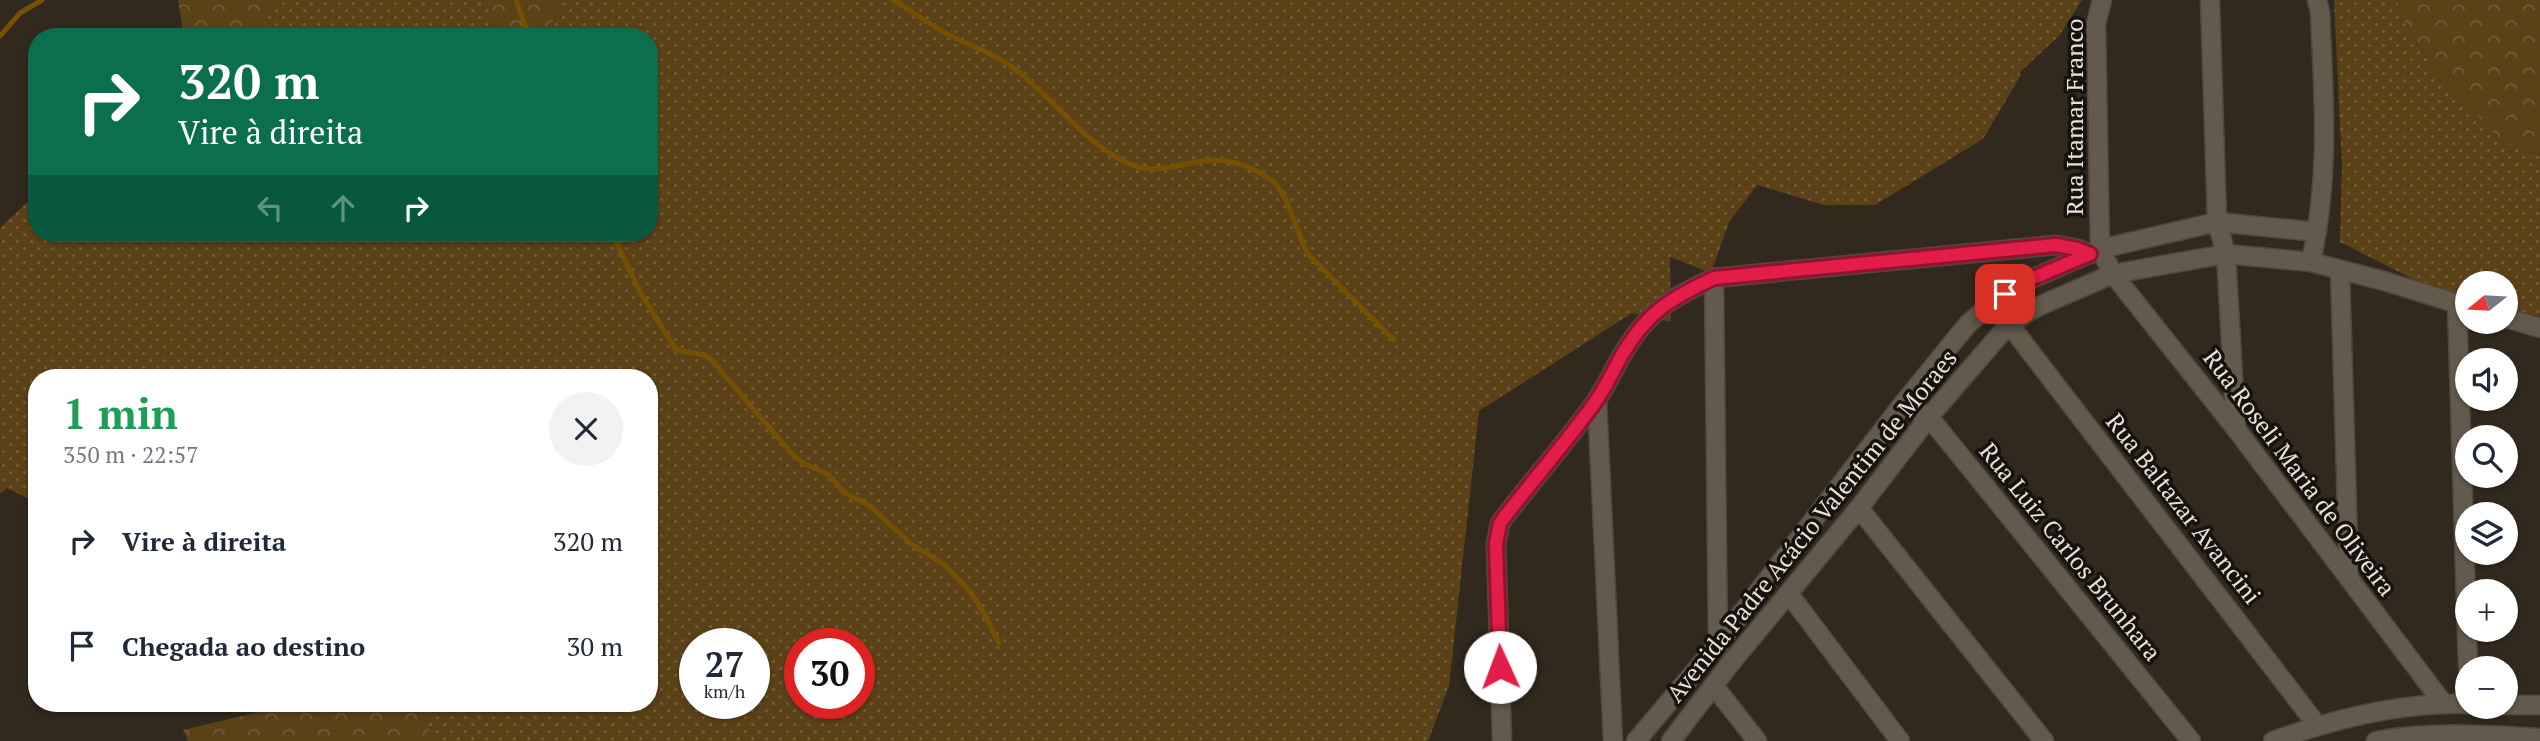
<!DOCTYPE html>
<html lang="pt">
<head>
<meta charset="utf-8">
<style>
  :root { --surface:#fff; --page:#f2f2f3; --text:#1f2937; --muted:#747a83 }
  body { margin:0; font-family:"PT Serif",serif; background:var(--page); color:var(--text); height:100vh; display:flex; flex-direction:column; font-size:26px; white-space:nowrap }
  * { box-sizing:border-box; margin:0 }
  p { font-size:23px; color:var(--muted) }
  .icon { flex:none; width:38px; height:38px; fill:none; stroke:currentColor; stroke-width:2; stroke-linecap:round; stroke-linejoin:round }
  .map { position:relative; flex:1; overflow:hidden }
  .sheet { position:absolute; left:28px; top:369px; width:630px; height:343px; display:flex; flex-direction:column; background:var(--surface); border-radius:28px; box-shadow:0 2px 5px #0004 }
  .sheet>* { flex:none }
  .banner { position:absolute; left:28px; top:28px; width:630px; height:214px; border-radius:28px; box-shadow:0 2px 5px #0004; background:#0b6e4f; color:#fff; overflow:hidden }
  .needle { width:46px; rotate:252deg }
  .controls { position:absolute; left:2455px; top:271px; display:grid; gap:14px }
  .controls a { display:grid; place-items:center; width:63px; height:63px; border-radius:50%; background:var(--surface); box-shadow:0 2px 5px #0004; font-size:35px }
  .speed { position:absolute; left:679px; top:628px; display:flex; gap:14px; font-size:35px; font-weight:700; text-align:center }
  .speed>* { display:grid; place-content:center; width:91px; height:91px; border-radius:50%; background:var(--surface); box-shadow:0 2px 5px #0004; line-height:1 }
  .speed small { font-size:18px; font-weight:400 }
  .speed .limit { border:10px solid #d22; background:#fff; color:#111 }
  .pin { position:absolute; display:grid; place-items:center; width:60px; height:60px; color:#fff; margin:-30px; border-radius:14px; box-shadow:0 4px 10px #0006 }
  .me { position:absolute; width:77px; margin:-38px; rotate:358deg; stroke-linejoin:round; filter:drop-shadow(0 0 5px #0008) }
  .turn { display:flex; align-items:center; gap:24px; height:147px; padding:0 35px; font-size:32px }
  .turn .icon { width:91px; height:91px; stroke-width:2.5 }
  .turn b { display:block; font-size:49px; line-height:60px }
  .lanes { display:flex; align-items:center; height:66px; padding:0 35px; background:#0003; justify-content:center; gap:35px; direction:ltr }
  .lanes .off { opacity:.35 }
  .round { display:grid; place-items:center; flex:none; width:74px; height:74px; border-radius:37px; background:var(--page) }
  .head { display:flex; align-items:center; justify-content:space-between; height:119px; padding:0 35px }
  h1 { font-size:42px; font-weight:700; line-height:52px; color:#1e9e55 }
  ul { padding:0; list-style:none }
  li { display:flex; align-items:center; gap:21px; height:105px; padding:0 35px }
  li div { flex:1 }
  li b { display:block; font-size:26px }
  li em { font-style:normal }
  .map>svg:first-child { display:block }
</style>
</head>
<body>
<div class="map">
<svg width="2540" height="741" viewBox="0 0 2540 741">
  <defs>
    <pattern id="grass-dots" width="8" height="8" patternUnits="userSpaceOnUse" patternTransform="scale(1.75)"><rect width="8" height="8" fill="#5b4117"/><path d="M2 2h.1M6 6h.1" fill="none" stroke="#735c38" stroke-width="1.8" stroke-linecap="round"/></pattern>
    <pattern id="forest-crowns" width="20" height="18" patternUnits="userSpaceOnUse" patternTransform="scale(1.75)"><rect width="20" height="18" fill="#5b4117"/><path d="M2 6a3 3 0 1 1 6 0M12 15a3 3 0 1 1 6 0" fill="none" stroke="#735c38"/></pattern>
  </defs>
  <rect width="100%" height="100%" fill="#31291d"/>
  <g fill="url(#grass-dots)" fill-rule="evenodd">
    <path d="M272,0H486L499,37H266V25Z"/>
    <path d="M564,0H2082L2059,36L2019,73L2021,75L1983,139L1875,205H1824L1757,185L1729,222L1711,273L1670,257L1671,322L1632,313L1479,411L1449,686L1428,741H433L420,704H649V378H37V503L7,488L0,494V228L37,193V233H649V37H545ZM695,644H754V704H695ZM800,644H859V704H800Z"/>
    <path d="M2334,0H2397L2401,16L2431,66L2497,136L2530,153L2540,154V316L2506,310V284H2468L2467,303L2456,301L2340,242L2342,165Z"/>
  </g>
  <g fill="url(#forest-crowns)">
    <path d="M178,0H272L266,25V37H184Z"/>
    <path d="M486,0H564L545,37H499Z"/>
    <path d="M2397,0H2540V154C2524,153 2511,145 2497,136L2431,66L2401,16Z"/>
    <path d="M292,704H420L433,741H188L183,730Z"/>
  </g>
  <g fill="none" stroke-linecap="round" stroke-linejoin="round">
    <g stroke="#765002" stroke-width="5">
      <path d="M516,0L529,37"/>
      <path d="M893,0C911,10 928,24 947,34C968,45 994,53 1013,68C1052,96 1087,147 1132,165C1162,177 1195,156 1226,161C1241,163 1258,171 1270,179C1287,189 1297,235 1308,254L1394,340"/>
      <path d="M0,36L20,13L42,0"/>
      <path d="M612,233L640,292L676,350L699,354L710,358L791,453L803,463L829,475L845,493L870,506L910,543L946,566L971,593L985,615L999,643"/>
    </g>
    <g stroke="#4e473d" stroke-width="21">
      <g id="street">
        <path d="M2102,0L2096,24L2100,249L2113,274L2236,429L2443,703"/>
        <path d="M2210,0L2217,222L2226,254L2236,429"/>
        <path d="M2311,262C2330,176 2324,100 2320,12L2317,0"/>
        <path d="M2340,271L2349,577"/>
        <path d="M1714,278L1718,647"/>
        <path d="M2457,304L2468,668"/>
        <path d="M2506,318L2540,328"/>
        <path d="M2009,324L2317,725"/>
        <path d="M1597,400L1613,741"/>
        <path d="M1902,405L1929,417L2191,741"/>
        <path d="M1859,508L2044,741"/>
        <path d="M1789,594L1900,741"/>
        <path d="M1714,686L1757,741"/>
        <path d="M2506,705H2540"/>
        <path d="M1502,741L1496,544L1500,523C1531,482 1566,443 1596,401C1606,387 1613,370 1622,355C1648,311 1669,299 1714,278L2056,245L2078,249L2090,254"/>
        <path d="M1636,741L1717,645L1902,405L1967,325L1992,303L2018,285L2100,249L2217,222L2317,232"/>
        <path d="M1671,741L1730,664L1859,508L1929,417L2009,324L2039,306L2113,274L2226,254L2311,262L2384,281L2468,307"/>
        <path d="M2273,741C2334,719 2402,702 2468,704"/>
        <path d="M2376,741C2430,731 2486,735 2540,738"/>
      </g>
    </g>
    <use href="#street" stroke="#63594c" stroke-width="18"/>
  </g>
  <g fill="none" stroke-linecap="round" stroke-linejoin="round">
    <g stroke="#92132f" stroke-width="18">
      <path id="route" d="M1500,667L1496,544L1500,523C1531,482 1566,443 1596,401C1606,387 1613,370 1622,355C1648,311 1670,299 1714,278L2056,245L2078,249L2090,254L2033,278L2005,294"/>
    </g>
    <use href="#route" stroke="#e11d48" stroke-width="12"/>
  </g>
  <g text-anchor="middle" stroke-width="7" stroke-linejoin="round" paint-order="stroke">
    <g font-size="24" fill="#e6e1d9" stroke="#16120d">
      <text transform="translate(2075 117) rotate(-90)" y="8">Rua Itamar Franco</text>
      <text transform="translate(2299 473) rotate(53)" y="8">Rua Roseli Maria de Oliveira</text>
      <text transform="translate(2183 509) rotate(52)" y="8">Rua Baltazar Avancini</text>
      <text transform="translate(1812 526) rotate(-51)" y="8">Avenida Padre Acácio Valentim de Moraes</text>
      <text transform="translate(2070 552) rotate(51)" y="8">Rua Luiz Carlos Brunhara</text>
    </g>
  </g>
</svg>
<div class="controls">
<a><svg class="needle" viewBox="-14 -14 28 28"><path d="M0-13l5 13h-10z" fill="#e53935"/><path d="M0 13l5-13h-10z" fill="#747a83"/></svg></a>
<a><svg class="icon" aria-label="sound" viewBox="0 0 24 24"><path d="M4 9h4l5-4v14l-5-4H4zM17 9q2 3 0 6"/></svg></a>
<a><svg class="icon" aria-label="search" viewBox="0 0 24 24"><circle cx="10" cy="10" r="6"/><path d="M15 15l6 6"/></svg></a>
<a><svg class="icon" aria-label="layers" viewBox="0 0 24 24"><path d="M12 4l9 5-9 5-9-5zM3 14l9 5 9-5"/></svg></a>
<a>+</a>
<a>−</a>
</div>
<div class="speed"><div>27<small>km/h</small></div><div class="limit">30</div></div>
<div class="pin" style="left:2005px;top:294px;background:#d93025"><svg class="icon" aria-label="arrive" viewBox="0 0 24 24"><path d="M6 21V4h12l-3 4 3 4H6"/></svg></div>
<svg class="me" style="left:1500px;top:667px" viewBox="-20 -20 40 40"><circle r="19" fill="#fff"/><path d="M0-13L10 11 0 6-10 11z" fill="#e11d48"/></svg>
<div class="banner">
<div class="turn"><svg class="icon" aria-label="right" viewBox="0 0 24 24"><path d="M7 20v-9h11M14 6l5 5-5 5"/></svg><div><b>320 m</b>Vire à direita</div></div>
<div class="lanes"><svg class="icon off" aria-label="left" viewBox="0 0 24 24"><path d="M17 20v-9H6M10 6l-5 5 5 5"/></svg><svg class="icon off" aria-label="ahead" viewBox="0 0 24 24"><path d="M12 20V5M6 11l6-6 6 6"/></svg><svg class="icon" aria-label="right" viewBox="0 0 24 24"><path d="M7 20v-9h11M14 6l5 5-5 5"/></svg></div>
</div>
<section class="sheet">
<div class="head"><div><h1>1 min</h1><p>350 m · 22:57</p></div><a class="round"><svg class="icon" aria-label="close" viewBox="0 0 24 24"><path d="M6 6l12 12M18 6L6 18"/></svg></a></div>
<ul>
<li><svg class="icon" aria-label="right" viewBox="0 0 24 24"><path d="M7 20v-9h11M14 6l5 5-5 5"/></svg><div><b>Vire à direita</b></div><em>320 m</em></li>
<li><svg class="icon" aria-label="arrive" viewBox="0 0 24 24"><path d="M6 21V4h12l-3 4 3 4H6"/></svg><div><b>Chegada ao destino</b></div><em>30 m</em></li>
</ul>
</section>
</div>
</body>
</html>
